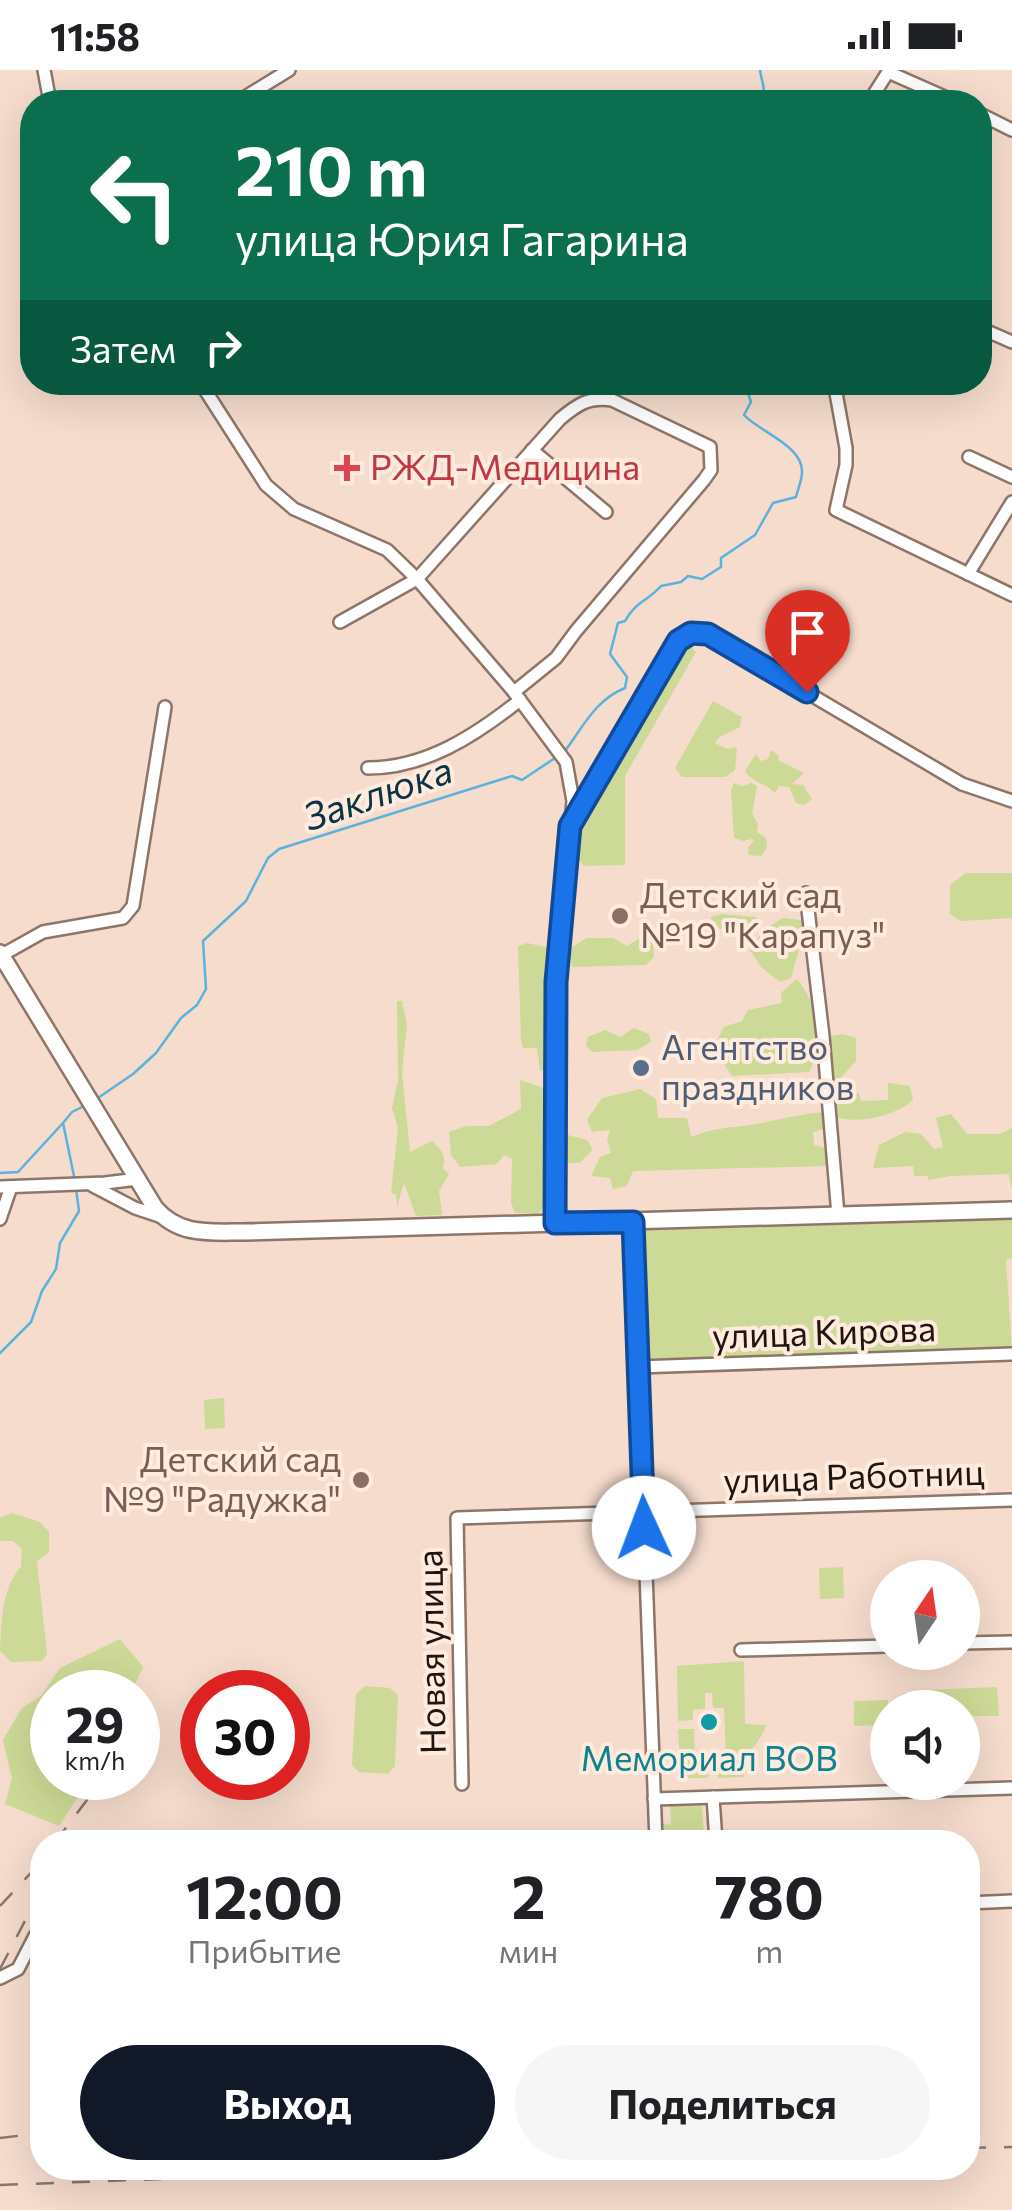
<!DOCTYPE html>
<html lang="ru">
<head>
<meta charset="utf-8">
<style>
  :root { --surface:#fff; --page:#f6f6f6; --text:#202124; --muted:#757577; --accent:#111827 }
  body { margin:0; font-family:Commissioner,sans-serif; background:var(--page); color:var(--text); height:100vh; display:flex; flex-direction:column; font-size:38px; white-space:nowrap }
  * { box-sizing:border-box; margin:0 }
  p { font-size:32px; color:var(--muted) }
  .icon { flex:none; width:55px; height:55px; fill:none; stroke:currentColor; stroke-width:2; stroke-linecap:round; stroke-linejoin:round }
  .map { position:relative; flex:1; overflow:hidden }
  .side { position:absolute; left:30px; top:1760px; width:950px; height:350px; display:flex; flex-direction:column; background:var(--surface); border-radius:40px; box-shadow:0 10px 40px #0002 }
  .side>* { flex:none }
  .banner { position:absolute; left:20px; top:20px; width:972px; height:305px; border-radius:40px; box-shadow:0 10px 40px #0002; background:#0b6e4f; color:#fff; overflow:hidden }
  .needle { width:65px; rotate:13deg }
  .tools { position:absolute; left:870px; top:1490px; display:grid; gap:20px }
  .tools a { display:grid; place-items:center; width:110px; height:110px; border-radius:50%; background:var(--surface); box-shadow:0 10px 40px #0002; font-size:50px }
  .speed { position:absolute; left:30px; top:1600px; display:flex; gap:20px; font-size:50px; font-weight:700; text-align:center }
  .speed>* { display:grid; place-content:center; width:130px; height:130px; border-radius:50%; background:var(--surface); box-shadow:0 10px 40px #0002; line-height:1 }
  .speed small { font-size:25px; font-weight:400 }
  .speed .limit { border:15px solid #d22; background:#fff; color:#111 }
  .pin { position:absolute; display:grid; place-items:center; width:85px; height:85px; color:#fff; margin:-102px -42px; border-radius:50% 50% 50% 0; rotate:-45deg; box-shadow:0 0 10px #0007 }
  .pin .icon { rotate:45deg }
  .me { position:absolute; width:110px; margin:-55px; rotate:358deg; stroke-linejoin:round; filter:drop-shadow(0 0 8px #0008) }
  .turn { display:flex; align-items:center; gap:35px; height:210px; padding:0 50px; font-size:45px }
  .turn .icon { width:130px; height:130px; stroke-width:2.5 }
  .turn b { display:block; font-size:70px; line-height:85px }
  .then { display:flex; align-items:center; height:95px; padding:0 50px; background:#0003; gap:20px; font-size:38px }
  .eta { display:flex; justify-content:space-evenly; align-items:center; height:170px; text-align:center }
  .eta b { font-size:60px; font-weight:700; line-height:70px }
  .button { display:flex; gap:20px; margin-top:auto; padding:20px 50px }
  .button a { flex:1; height:115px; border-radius:60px; background:var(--accent); color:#fff; font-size:40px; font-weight:700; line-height:115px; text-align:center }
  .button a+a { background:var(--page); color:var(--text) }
  .status { display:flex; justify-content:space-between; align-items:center; height:70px; padding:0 50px; background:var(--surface); direction:ltr }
  .status svg { height:28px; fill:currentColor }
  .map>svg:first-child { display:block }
</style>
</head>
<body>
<div class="status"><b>11:58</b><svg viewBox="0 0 49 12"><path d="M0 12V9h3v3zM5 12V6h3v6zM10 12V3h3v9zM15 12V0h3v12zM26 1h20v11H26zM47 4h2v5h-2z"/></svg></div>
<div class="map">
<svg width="1012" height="2140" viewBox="0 0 1012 2140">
  <rect width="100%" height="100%" fill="#f5dccd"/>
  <g fill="#cdd996">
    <path d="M683,574H688L696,582L625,706V795L584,796L571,781L574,765Z"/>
    <path d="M713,631L742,647L740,657L718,668L715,673L727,679L737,677L735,700L725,707H682L675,698Z"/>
    <path d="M771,680L779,686L778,690L804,703L792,714L803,715L812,729L805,735L796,733L789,717L779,716L775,723C765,713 752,712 745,701L756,684L761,691L768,689Z"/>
    <path d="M734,713L742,716L751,713L757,716L752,744L758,754L757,762L766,768L767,777L761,786L749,785L748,777L754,771L752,769L743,771L734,768L731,720Z"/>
    <path d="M966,803H1012V848L961,851L950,844V815Z"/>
    <path d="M722,844L757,847L752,857L732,861L712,857L711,847Z"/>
    <path d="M783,848L801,850L805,858L791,908L780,912L761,897L750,880L763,860Z"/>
    <path d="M587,868H613L627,876L638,869L653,871L654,887L646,895L572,897L570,878Z"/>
    <path d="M527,873L555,879L550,999L540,1001L537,978H523L521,970L518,876Z"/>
    <path d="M797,909C819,937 826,970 809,1002L732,1006L713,977L724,957L742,951L748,940L782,933L781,923Z"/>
    <path d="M397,931H402L407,954L402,1003L410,1082L432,1071C442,1080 446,1085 443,1098L449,1104L439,1121L442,1145L416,1146L404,1113L397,1137L396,1124L391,1123L398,1058L392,1038L398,1010Z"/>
    <path d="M634,958L649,964L651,972L637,980L592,982L586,975L588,967L605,960L620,967Z"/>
    <path d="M843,964L856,968V991L836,1013L821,1009L819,992L830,966Z"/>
    <path d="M520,1010L547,1019L550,1129L538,1144L515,1143L511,1133L512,1089L504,1085L497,1094L460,1097L451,1085L449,1062L466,1056H489L521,1039Z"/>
    <path d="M888,1013L910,1016L913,1030C894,1047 858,1054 834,1047L840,1022L859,1023L861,1031L888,1030Z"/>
    <path d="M640,1019L656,1029L658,1048H687L691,1067C721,1055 734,1059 762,1053C783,1048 803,1044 825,1042L824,1059L813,1062L814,1075L826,1078L827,1096L633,1101L627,1116L613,1119L610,1108L591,1106L600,1087L611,1083L607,1069L610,1060L592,1062L587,1050L602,1028Z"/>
    <path d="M951,1044L967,1064H1000L1012,1058V1121L1009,1104L951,1106L928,1110V1106H914L913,1096L873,1098L879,1075L905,1062L921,1064L934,1079L943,1077L936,1048Z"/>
    <path d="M564,1064L587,1070L593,1080L579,1093H564Z"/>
    <path d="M1012,1149V1188L1006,1190L1012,1281L647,1296L642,1160Z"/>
    <path d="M224,1328L225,1358L205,1359L204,1330Z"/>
    <path d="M12,1443L40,1452L49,1462V1482L37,1491L47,1584L42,1591L11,1592L0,1581C2,1553 1,1518 21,1497L22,1479L13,1471H0V1448Z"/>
    <path d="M843,1497L844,1528L820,1529L819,1498Z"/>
    <path d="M120,1569L143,1597L131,1622H52V1687L48,1712L55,1714L63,1708H90L59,1756L5,1734L12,1708L3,1670L22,1638L41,1626L60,1598Z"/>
    <path d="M744,1591L745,1654L766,1655C760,1677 742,1680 744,1707L718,1708L716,1691L726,1690L724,1638H713L712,1623H705V1639L693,1640V1650L678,1651L677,1596Z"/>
    <path d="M365,1616L390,1618L398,1625L395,1696L388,1704L359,1702L352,1695L356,1624Z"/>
    <path d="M997,1617L999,1646H963L962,1638L902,1637L901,1624L925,1620Z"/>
    <path d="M888,1630L887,1655L854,1656V1631Z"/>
    <path d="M678,1659H694L695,1691L708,1692V1708H681Z"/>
    <path d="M670,1736H702L704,1764L697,1772L659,1770L660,1753L671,1755Z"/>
  </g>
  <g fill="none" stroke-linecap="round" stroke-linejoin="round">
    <g stroke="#5bb3db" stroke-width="2.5">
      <path d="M758,32C769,22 761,12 760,0"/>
      <path d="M565,681C583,657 595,630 625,618L627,607L610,584L618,553L625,551C637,530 648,531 661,516L681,512L688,506L702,509L721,497V488L755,465L773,433L796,427C798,419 802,410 802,402C803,376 760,362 744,345L751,332L746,317L749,312"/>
      <path d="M95,1030L133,1004L156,983L181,948L197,935L206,919L203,871L246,831L268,788L279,779L512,706L522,710L558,686"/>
      <path d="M0,1103L18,1102L62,1054"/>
      <path d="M75,1111L63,1053L72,1042L84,1036"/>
      <path d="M0,1283L31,1252L42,1221L56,1199L60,1173L79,1141L76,1119"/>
    </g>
    <g stroke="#8d7669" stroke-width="16">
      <g id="minor">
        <path d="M44,0L50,32"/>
        <path d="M237,32L289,0"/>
        <path d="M869,32L888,2L956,32"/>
        <path d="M980,44L1012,60"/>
        <path d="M980,258L1012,272"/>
        <path d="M200,312L266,415L294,439L387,480L417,509L514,622L566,692L573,731L556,912L555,1153"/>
        <path d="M834,312L846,378V395L836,440L1012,525"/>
        <path d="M532,380L606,442"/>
        <path d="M969,387L1012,407"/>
        <path d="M968,504L1012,432"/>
        <path d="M340,552L417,509L560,349C578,334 588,327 612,330L710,377L711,400L704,410L576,561L556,588L514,622"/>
        <path d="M368,698C426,698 476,665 520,630"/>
        <path d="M572,752L678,571L691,563L708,564L962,714L1012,731"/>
        <path d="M806,823L823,966L838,1145"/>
        <path d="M2,885L43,862L123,848L133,836L165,637"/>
        <path d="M93,1116L135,1138L162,1147"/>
        <path d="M0,1117L105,1113L138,1109"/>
        <path d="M0,1149L11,1117"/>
        <path d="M633,1152L656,1772"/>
        <path d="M638,1297L1012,1284"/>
        <path d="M962,1573L1012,1572"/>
        <path d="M741,1580L888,1576"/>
        <path d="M462,1714L457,1448L1012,1430"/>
        <path d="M713,1727L716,1772"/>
        <path d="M654,1729L1012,1718"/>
        <path d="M968,1833L1012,1831"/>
        <path d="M0,1908L18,1899L35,1866H42"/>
      </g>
    </g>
    <g stroke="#8d7669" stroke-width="20">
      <path id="secondary" d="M0,883L155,1138C179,1166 209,1162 243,1162L1012,1140"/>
    </g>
    <use href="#minor" stroke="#fff" stroke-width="11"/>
    <use href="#secondary" stroke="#fff" stroke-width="15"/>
    <g stroke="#88776d" stroke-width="2.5" stroke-dasharray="18 18" stroke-linecap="butt">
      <path d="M55,1772L100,1713"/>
      <path d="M0,1836L42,1791"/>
      <path d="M0,1899L42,1818"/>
      <path d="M0,2068L42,2063"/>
      <path d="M968,2078L1012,2077"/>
      <path d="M0,2115L460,2098"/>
    </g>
  </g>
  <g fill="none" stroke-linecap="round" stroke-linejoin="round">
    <g stroke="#114b97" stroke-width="25">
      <path id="route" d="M644,1458L633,1152L555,1153L556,912L570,756L678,571L691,563L708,564L807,622"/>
    </g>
    <use href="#route" stroke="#1a73e8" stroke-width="18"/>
  </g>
  <path fill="#e0444e" stroke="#ffeade" stroke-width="4" d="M342 383h10v10h10v10h-10v10h-10v-10h-10v-10h10z"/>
  <g fill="#8d6e63" stroke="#ffeade" stroke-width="4">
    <circle cx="620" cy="846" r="10"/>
    <circle cx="361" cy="1410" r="10"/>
  </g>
  <circle fill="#5c6f8a" stroke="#ffeade" stroke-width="4" cx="641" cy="998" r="10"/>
  <circle fill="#0f9aa8" stroke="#ffeade" stroke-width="4" cx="709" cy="1652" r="10"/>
  <g text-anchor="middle" stroke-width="8" stroke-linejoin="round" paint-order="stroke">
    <g font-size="35" fill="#be3a42" stroke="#ffeade" text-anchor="start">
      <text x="370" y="410">РЖД-Медицина</text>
    </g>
    <g font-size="35" fill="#785e54" stroke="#ffeade" text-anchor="start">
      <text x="640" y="838">Детский сад<tspan x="640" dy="40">№19 "Карапуз"</tspan></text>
      <text x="341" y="1402" text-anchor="end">Детский cад<tspan x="341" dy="40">№9 "Радужка"</tspan></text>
    </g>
    <g font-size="35" fill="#4e5e75" stroke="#ffeade" text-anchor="start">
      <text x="661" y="990">Агентство<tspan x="661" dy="40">праздников</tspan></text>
    </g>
    <g font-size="35" fill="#1f1611" stroke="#ffeade">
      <text transform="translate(824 1263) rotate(-2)" y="12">улица Кирова</text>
      <text transform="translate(854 1407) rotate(-2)" y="12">улица Работниц</text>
      <text transform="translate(432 1582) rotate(-91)" y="12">Новая улица</text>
    </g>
    <g font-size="35" fill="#0d838f" stroke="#ffeade">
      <text x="709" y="1701">Мемориал ВОВ</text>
    </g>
    <g font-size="38" font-style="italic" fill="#0a3344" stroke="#ffeade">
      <text transform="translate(378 724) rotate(-19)" y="13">Заклюка</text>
    </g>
  </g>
</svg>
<div class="tools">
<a><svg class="needle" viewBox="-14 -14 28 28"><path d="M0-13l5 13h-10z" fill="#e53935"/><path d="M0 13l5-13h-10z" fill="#757577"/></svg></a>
<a><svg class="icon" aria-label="sound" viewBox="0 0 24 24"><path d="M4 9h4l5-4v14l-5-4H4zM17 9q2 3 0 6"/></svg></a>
</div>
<div class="speed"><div>29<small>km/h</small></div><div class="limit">30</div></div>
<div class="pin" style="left:807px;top:622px;background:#d93025"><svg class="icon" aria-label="arrive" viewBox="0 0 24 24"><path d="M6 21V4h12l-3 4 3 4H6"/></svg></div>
<svg class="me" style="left:644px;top:1458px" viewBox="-20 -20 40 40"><circle r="19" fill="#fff"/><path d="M0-13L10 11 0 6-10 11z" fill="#1a73e8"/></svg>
<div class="banner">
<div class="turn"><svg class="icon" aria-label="left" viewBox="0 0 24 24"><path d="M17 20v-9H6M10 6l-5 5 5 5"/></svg><div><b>210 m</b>улица Юрия Гагарина</div></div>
<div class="then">Затем<svg class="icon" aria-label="right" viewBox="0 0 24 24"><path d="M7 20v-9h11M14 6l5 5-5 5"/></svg></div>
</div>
<section class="side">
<div class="eta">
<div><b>12:00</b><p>Прибытие</p></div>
<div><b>2</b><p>мин</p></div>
<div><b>780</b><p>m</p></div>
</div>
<div class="button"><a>Выход</a><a>Поделиться</a></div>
</section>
</div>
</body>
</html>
